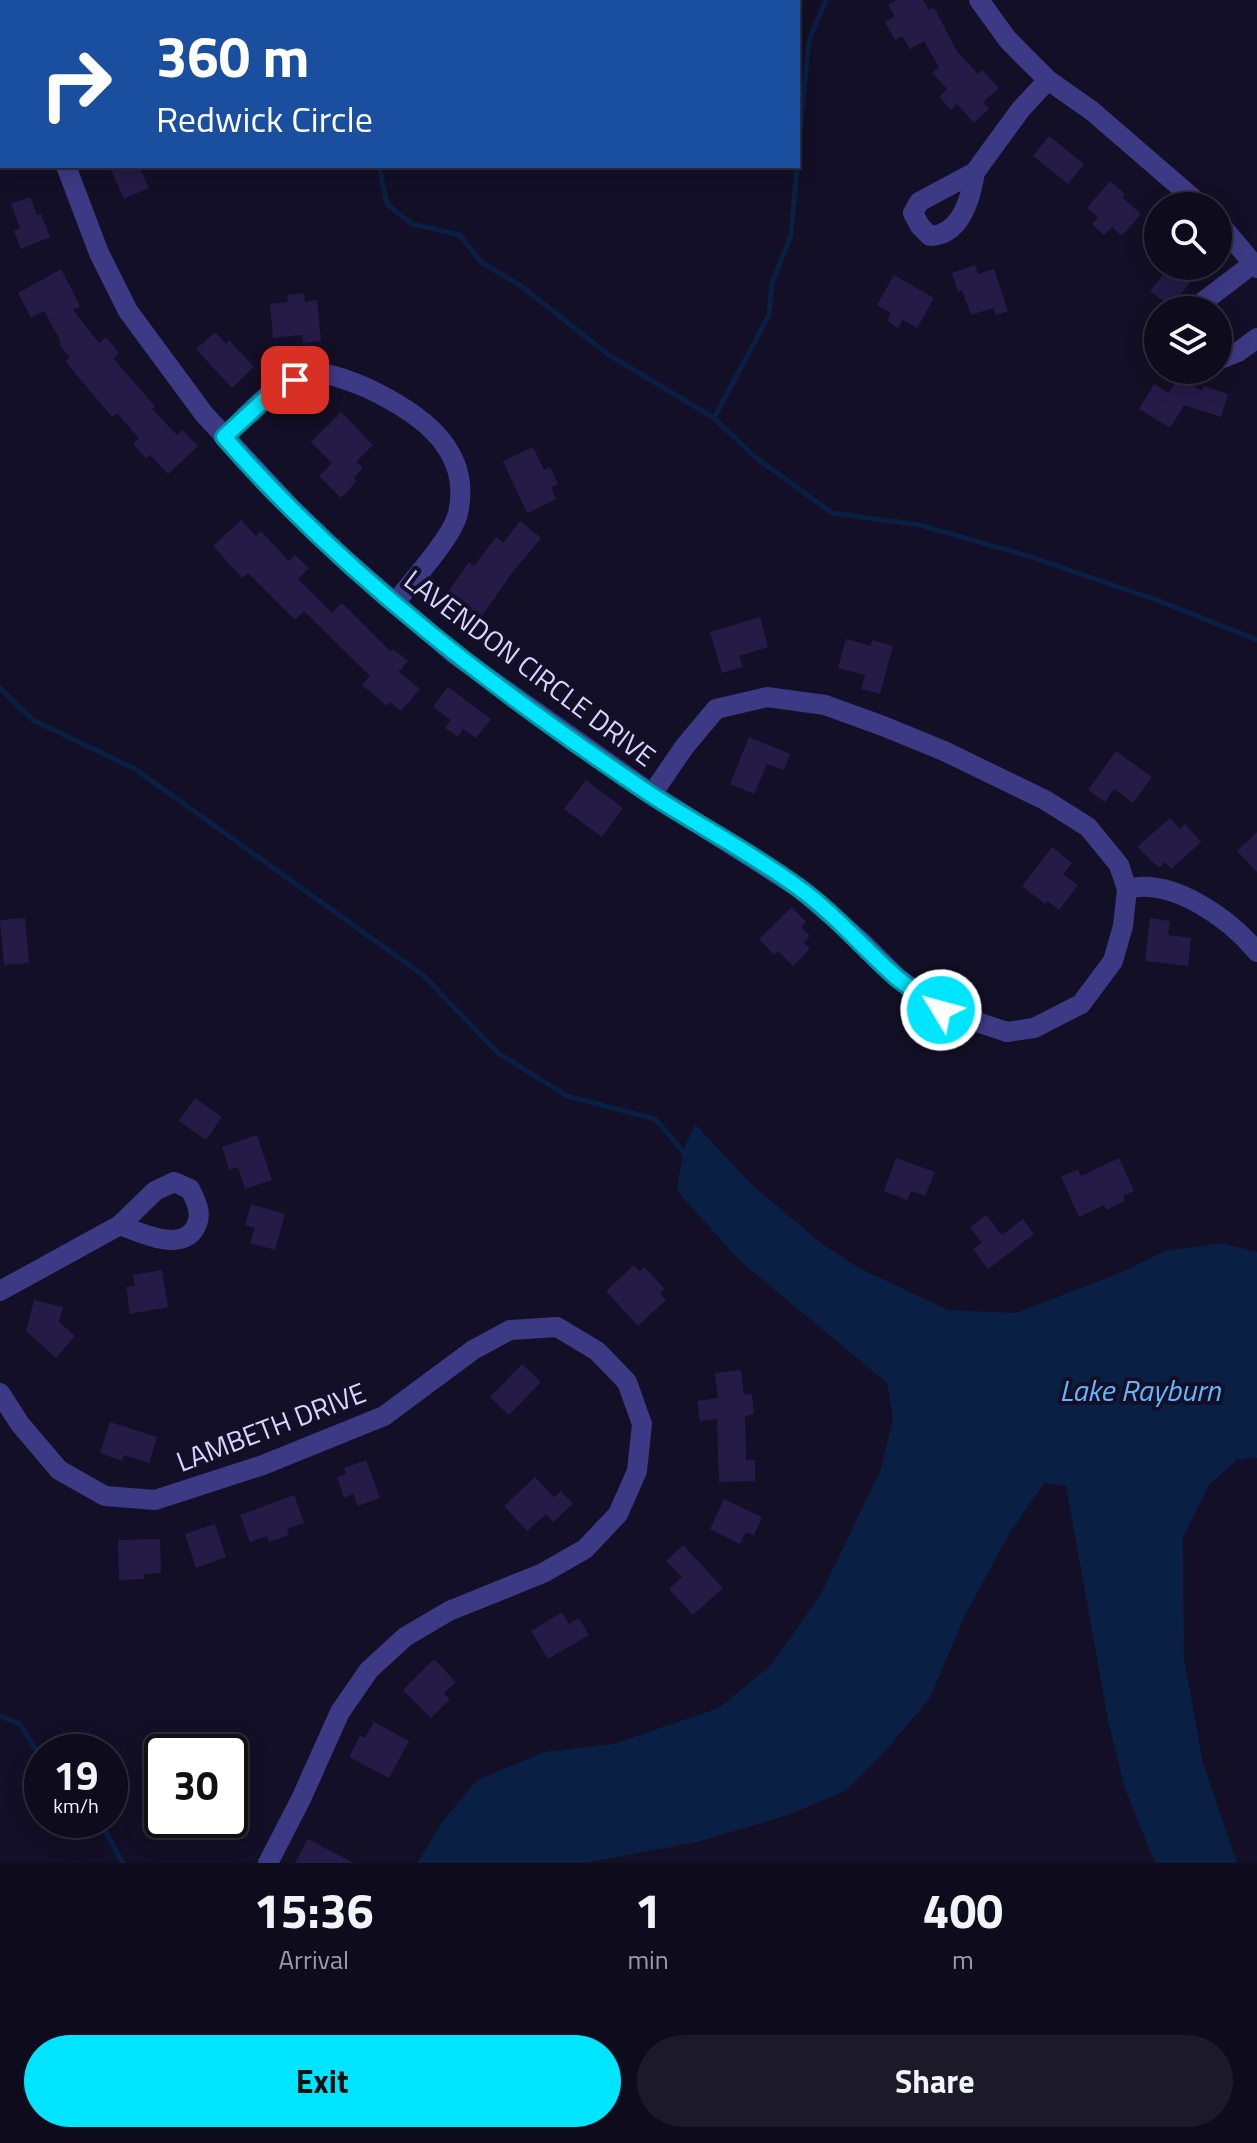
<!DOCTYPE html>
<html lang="en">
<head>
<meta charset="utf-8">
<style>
  :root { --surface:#0e0b1c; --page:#1c1929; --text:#f1f3f6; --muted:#9b9ba3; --line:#2e2b3b; --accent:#00e5ff }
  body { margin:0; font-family:"Titillium Web",sans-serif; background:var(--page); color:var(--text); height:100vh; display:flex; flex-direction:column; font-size:30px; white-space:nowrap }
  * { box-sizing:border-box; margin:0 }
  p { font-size:26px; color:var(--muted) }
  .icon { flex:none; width:44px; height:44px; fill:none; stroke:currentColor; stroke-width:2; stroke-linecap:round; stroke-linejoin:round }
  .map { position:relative; height:1863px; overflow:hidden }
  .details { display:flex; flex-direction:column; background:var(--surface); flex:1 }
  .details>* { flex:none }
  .top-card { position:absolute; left:0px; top:0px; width:800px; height:168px; box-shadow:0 4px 20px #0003,0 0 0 2px var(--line); background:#1a4fa0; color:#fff; overflow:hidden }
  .fabs { position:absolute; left:1144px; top:192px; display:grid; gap:16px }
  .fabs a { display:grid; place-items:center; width:88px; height:88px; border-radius:50%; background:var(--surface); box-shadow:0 4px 20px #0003,0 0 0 2px var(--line); font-size:40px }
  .speed { position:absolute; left:24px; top:1734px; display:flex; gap:16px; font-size:40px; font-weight:700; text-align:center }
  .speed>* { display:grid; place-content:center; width:104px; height:104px; border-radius:50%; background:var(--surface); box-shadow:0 4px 20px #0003,0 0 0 2px var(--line); line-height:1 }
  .speed small { font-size:20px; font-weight:400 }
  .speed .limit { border:4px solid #111; border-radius:12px; background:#fff; color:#111 }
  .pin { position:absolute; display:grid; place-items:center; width:68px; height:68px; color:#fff; margin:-34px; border-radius:16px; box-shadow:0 4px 12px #0006 }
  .me { position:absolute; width:88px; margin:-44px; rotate:307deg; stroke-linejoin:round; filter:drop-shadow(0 0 6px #0008) }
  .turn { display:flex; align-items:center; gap:28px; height:168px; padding:0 24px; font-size:36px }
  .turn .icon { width:104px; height:104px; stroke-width:2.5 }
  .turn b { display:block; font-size:56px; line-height:68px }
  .eta { display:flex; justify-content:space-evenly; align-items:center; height:136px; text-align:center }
  .eta b { font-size:48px; font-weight:700; line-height:56px }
  .primary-button { display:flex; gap:16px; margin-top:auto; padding:16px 24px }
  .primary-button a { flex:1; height:92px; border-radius:48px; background:var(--accent); color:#111; font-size:32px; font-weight:700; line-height:92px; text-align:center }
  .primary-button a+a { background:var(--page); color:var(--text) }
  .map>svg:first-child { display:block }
</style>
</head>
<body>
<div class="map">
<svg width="1257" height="1863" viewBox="0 0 1257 1863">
  <rect width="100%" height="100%" fill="#130f26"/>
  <path fill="#0a1f44" d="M695,1124L751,1184L822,1244L859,1268L948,1310L1016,1313L1120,1273L1165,1251L1222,1243L1257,1252V1458L1237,1460L1209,1485L1183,1537L1184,1658L1203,1763L1237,1863H1155L1125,1789L1108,1720L1066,1486L1044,1483L1009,1534L965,1615L930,1698L887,1749L845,1791L788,1815L698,1842L585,1863H417L443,1821L477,1780L545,1752L613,1744L719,1708L771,1665L821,1594L881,1469L893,1418L887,1383L740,1261L677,1191L683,1151Z"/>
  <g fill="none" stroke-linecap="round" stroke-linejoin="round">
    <g stroke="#0a1f44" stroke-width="5">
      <path d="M798,153L809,40L826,0"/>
      <path d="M379,166L387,204L412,224L460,235L481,262L521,286L609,355L714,418L755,457L832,513L920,525L1028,556L1162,602L1257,640"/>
      <path d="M714,418L769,315L772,283L791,235L797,166"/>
      <path d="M0,688L33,720L135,769L423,975L498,1053L567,1096L655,1119L687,1156"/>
      <path d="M0,1716L19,1723L42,1759"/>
      <path d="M99,1820L123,1863"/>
    </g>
  </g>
  <g fill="#241b47">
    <path d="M896,0H923L929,10L934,7L956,50L978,74L982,70L999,88L983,102L989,109L974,123L957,104L951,110L939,97L947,89L932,73L939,67L924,41L910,49L902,36L895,40L885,22L895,16L888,5Z"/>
    <path d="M1049,136L1084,164L1068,184L1033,156Z"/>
    <path d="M109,166H139L149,188L124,199Z"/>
    <path d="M1110,181L1125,194L1122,197L1141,214L1122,236L1112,227L1104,235L1092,224L1098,217L1087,208Z"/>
    <path d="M30,197L37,215L41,214L50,237L21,249L14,231L20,228L11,204Z"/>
    <path d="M975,265L978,274L994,269L1008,311L996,315L993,308L971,315L962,290L958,292L952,273Z"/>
    <path d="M1170,266H1190L1198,272L1171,307L1150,291Z"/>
    <path d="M61,269L80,306L73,310L99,343L106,337L119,353L113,358L155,406L152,409L177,435L182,430L198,446L168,474L150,455L146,458L133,444L139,438L117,413L112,417L65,361L70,358L59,344L61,342L44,311L31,318L18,293Z"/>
    <path d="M894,275L934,298L917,328L903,320L898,328L887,321L891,313L877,305Z"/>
    <path d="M304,293L305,302L317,300L321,341L303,343L302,335L273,338L270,304L288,302L287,295Z"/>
    <path d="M215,332L226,344L229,340L254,367L232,388L196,349Z"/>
    <path d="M1179,377L1202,391L1204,386L1228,394L1221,417L1184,405L1170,428L1139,409L1154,384L1169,393Z"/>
    <path d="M341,412L373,445L356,462L363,468L354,478L357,481L341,498L319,476L332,463L311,442Z"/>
    <path d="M533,447L544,470L550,467L558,484L551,487L556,499L527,513L503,461Z"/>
    <path d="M241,520L256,536L261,531L289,561L295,555L309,568L298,579L332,613L342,603L391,652L393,649L408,661L399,672L420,689L401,711L390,702L387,706L362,685L370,676L304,611L295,620L248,573L242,578L213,546Z"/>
    <path d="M520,521L541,538L512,573L479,620L445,596L469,562L474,566L496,537L503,543Z"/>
    <path d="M760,617L768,647L739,656L743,667L722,673L710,632Z"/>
    <path d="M846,639L871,646L872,640L893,646L880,694L861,689L865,675L838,668Z"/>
    <path d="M448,687L491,719L476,738L463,729L458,737L445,728L451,720L433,707Z"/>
    <path d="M749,737L790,754L784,770L767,764L754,794L730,784Z"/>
    <path d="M1116,751L1152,777L1133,803L1114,789L1105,802L1088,790Z"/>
    <path d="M586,780L623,808L602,837L564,809Z"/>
    <path d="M1170,818L1180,829L1185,824L1201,842L1171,869L1165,862L1159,868L1137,847Z"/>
    <path d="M1257,832V872L1237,851Z"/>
    <path d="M1052,847L1072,863L1063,874L1078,885L1059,910L1048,901L1045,904L1022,886Z"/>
    <path d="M792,907L806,922L801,927L810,936L804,942L810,949L793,966L778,951L774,955L759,939Z"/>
    <path d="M25,918L29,963L4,965L0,920Z"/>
    <path d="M1150,918L1170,921L1168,935L1191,938L1188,966L1145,961Z"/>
    <path d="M195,1098L222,1117L206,1140L179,1121Z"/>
    <path d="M257,1135L272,1180L245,1189L238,1167L229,1170L222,1147Z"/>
    <path d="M896,1158L935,1172L925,1196L911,1191L907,1200L884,1191Z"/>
    <path d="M1119,1158L1134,1191L1123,1196L1125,1201L1106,1210L1104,1205L1079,1217L1061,1177L1078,1169L1081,1176Z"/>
    <path d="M251,1204L285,1214L275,1250L250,1243L255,1228L245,1225Z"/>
    <path d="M986,1215L1002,1235L1023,1219L1034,1234L988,1269L973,1249L982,1243L970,1227Z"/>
    <path d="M634,1265L640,1272L644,1267L665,1289L660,1293L666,1300L638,1326L606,1291Z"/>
    <path d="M162,1270L168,1307L130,1314L126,1287L135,1286L133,1275Z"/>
    <path d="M34,1300L63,1307L59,1322L75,1336L56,1358L26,1331Z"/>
    <path d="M522,1364L541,1382L509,1415L490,1397Z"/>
    <path d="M741,1370L744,1395L752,1394L754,1414L745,1416L746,1460H755V1481L719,1482L717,1419L700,1421L697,1401L718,1398L715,1373Z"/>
    <path d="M110,1422L157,1437L149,1463L124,1455L122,1461L100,1453Z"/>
    <path d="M366,1460L380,1498L358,1506L353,1494L344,1498L337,1477L346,1474L344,1468Z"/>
    <path d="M535,1477L554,1497L561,1491L573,1504L553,1522L546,1514L527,1531L504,1506Z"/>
    <path d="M294,1495L304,1523L287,1529L289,1535L269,1542L267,1536L250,1542L240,1515Z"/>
    <path d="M724,1499L762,1517L754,1535L746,1532L740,1544L710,1529Z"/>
    <path d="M215,1524L226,1557L196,1568L185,1534Z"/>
    <path d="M160,1539L161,1573L144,1574V1579L119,1580L118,1540Z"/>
    <path d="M683,1545L723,1588L693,1615L669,1589L682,1577L666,1561Z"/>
    <path d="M562,1612L569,1624L579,1618L589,1635L548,1659L531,1631Z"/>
    <path d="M434,1659L456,1682L444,1693L450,1699L431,1718L403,1690Z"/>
    <path d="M374,1722L409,1741L389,1778L349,1757L360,1736L365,1738Z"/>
    <path d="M308,1839L354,1863H295Z"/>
  </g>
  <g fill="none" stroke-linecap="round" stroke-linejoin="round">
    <g stroke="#3d3a85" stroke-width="20">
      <path d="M979,0L1008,40L1048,80L1092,111L1202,206"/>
      <path d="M612,2L615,0"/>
      <path d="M0,8L2,13"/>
      <path d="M66,166L99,253L128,311L204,414L292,509L341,556L453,653L652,794L799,888L862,942L897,977L941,1010L1007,1032L1034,1028L1081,1004L1113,961L1123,926L1127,889L1119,865L1088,827L1045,800L944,751L883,726L825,705L767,697L716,709L685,746L652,794"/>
      <path d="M975,172C971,198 961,235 930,236L920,226L913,213L919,202L975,172L1021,109L1048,80"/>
      <path d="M1218,222L1257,268"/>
      <path d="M1200,310L1204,301L1254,263"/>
      <path d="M1218,360L1238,352L1257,338"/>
      <path d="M224,437C249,414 276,379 312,373C324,371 353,382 365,387C416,411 473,447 458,513C453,537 411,582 395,603"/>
      <path d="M1127,889C1172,877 1230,919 1257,952"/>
      <path d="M0,1291L120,1225L155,1191L174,1182L190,1189C197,1203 204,1216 193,1231C177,1251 139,1232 120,1225"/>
      <path d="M0,1393L20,1424L59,1470L105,1496L155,1500L263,1465L384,1416L473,1350L510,1330L557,1327L597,1351L627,1382L642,1424L637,1471L618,1514L585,1549L543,1573L449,1611L405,1637L369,1670L340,1712L301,1799L268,1863"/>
    </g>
  </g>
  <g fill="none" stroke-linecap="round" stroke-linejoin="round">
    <g stroke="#0095a6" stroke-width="20">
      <path id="route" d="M295,380L277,388L224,437C346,577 497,691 650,794C699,826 752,853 799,888C835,914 864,949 897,978C911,989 926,999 941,1010"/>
    </g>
    <use href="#route" stroke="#00e5ff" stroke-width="14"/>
  </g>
  <g text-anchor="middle" stroke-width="8" stroke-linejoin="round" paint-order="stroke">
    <g font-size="28" fill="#d9d4ff" stroke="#130f26">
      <text transform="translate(530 668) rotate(37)" y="10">LAVENDON CIRCLE DRIVE</text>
      <text transform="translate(271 1427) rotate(-21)" y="10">LAMBETH DRIVE</text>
    </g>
    <g font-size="30" font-style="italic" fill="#62b6ff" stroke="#130f26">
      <text x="1140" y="1401">Lake Rayburn</text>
    </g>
  </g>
</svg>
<div class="fabs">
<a><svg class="icon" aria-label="search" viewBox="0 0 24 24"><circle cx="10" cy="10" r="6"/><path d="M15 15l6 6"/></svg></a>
<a><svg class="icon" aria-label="layers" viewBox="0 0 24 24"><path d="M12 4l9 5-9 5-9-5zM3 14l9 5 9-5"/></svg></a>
</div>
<div class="speed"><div>19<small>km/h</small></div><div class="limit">30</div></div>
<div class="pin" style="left:295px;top:380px;background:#d93025"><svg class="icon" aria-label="arrive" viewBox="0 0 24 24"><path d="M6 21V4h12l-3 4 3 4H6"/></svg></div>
<svg class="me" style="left:941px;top:1010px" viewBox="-20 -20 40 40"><circle r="17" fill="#00e5ff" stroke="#fff" stroke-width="3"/><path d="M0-11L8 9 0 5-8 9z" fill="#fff"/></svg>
<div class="top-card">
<div class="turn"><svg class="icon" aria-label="right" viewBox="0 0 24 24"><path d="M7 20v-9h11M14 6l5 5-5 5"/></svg><div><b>360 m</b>Redwick Circle</div></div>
</div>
</div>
<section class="details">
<div class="eta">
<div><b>15:36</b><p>Arrival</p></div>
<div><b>1</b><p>min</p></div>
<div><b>400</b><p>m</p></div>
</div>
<div class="primary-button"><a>Exit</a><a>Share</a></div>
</section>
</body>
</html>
